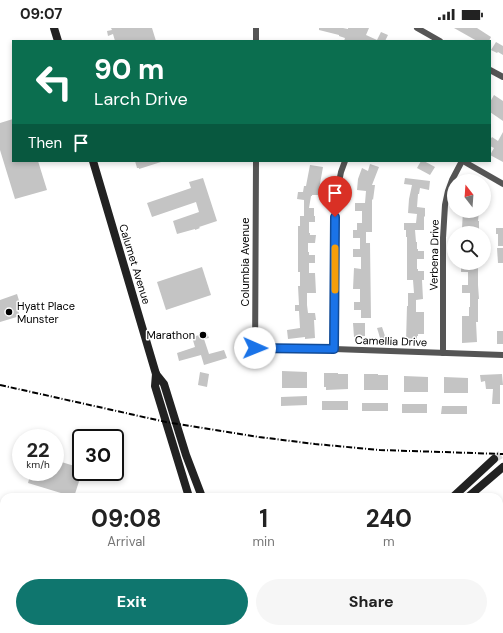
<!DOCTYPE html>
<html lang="en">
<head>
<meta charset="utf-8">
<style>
  :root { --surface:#fff; --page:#f6f6f6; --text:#222; --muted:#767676; --accent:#0f766e }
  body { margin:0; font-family:"DM Sans",sans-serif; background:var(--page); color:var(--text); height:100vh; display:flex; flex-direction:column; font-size:15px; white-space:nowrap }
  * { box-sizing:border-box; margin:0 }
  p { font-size:13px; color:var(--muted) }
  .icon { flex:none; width:22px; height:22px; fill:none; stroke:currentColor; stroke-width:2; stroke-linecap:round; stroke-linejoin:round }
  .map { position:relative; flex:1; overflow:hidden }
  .side { position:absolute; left:0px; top:465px; width:503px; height:140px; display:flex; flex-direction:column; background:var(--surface); border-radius:12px 12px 0 0; box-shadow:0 2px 6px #0003 }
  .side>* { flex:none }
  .guide { position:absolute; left:12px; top:12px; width:479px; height:122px; border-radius:0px; box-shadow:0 2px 6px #0003; background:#0b6e4f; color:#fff; overflow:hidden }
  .needle { width:26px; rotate:343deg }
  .buttons { position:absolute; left:447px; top:146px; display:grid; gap:8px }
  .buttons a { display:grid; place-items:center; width:44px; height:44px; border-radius:50%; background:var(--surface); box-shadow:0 2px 6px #0003; font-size:20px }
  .speed { position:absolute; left:12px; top:401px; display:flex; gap:8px; font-size:20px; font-weight:700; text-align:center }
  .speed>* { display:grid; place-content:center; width:52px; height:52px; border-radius:50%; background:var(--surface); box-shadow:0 2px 6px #0003; line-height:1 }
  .speed small { font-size:10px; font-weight:400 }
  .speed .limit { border:2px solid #111; border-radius:6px; background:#fff; color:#111 }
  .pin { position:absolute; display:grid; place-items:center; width:34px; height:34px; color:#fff; margin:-41px -17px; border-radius:50% 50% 50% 0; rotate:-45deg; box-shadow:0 0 4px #0007 }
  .pin .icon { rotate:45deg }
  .me { position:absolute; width:44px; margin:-22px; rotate:91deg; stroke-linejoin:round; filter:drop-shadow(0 0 3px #0008) }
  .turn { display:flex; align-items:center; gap:14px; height:84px; padding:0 16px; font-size:18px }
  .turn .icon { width:52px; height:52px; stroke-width:2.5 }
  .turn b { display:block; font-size:28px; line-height:34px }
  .then { display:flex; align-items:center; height:38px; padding:0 16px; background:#0003; gap:8px; font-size:15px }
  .eta { display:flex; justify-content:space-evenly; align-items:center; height:68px; text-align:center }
  .eta b { font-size:24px; font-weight:700; line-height:28px }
  .cta { display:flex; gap:8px; margin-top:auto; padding:8px 16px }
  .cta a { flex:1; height:46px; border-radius:24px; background:var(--accent); color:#fff; font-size:16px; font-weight:700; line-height:46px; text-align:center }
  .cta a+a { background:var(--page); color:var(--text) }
  .status { display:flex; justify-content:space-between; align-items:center; height:28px; padding:0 20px; background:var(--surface); direction:ltr }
  .status svg { height:11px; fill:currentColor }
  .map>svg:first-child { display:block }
</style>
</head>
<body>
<div class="status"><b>09:07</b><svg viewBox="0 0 49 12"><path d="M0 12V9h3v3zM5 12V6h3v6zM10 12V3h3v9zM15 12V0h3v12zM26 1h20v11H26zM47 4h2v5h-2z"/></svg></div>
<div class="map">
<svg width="503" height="605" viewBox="0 0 503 605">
  <rect width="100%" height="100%" fill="#fff"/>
  <g fill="#c4c4c4">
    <path d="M111,0H152L156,13H115L113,6L108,8L107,3L112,2Z"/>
    <path d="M319,0H343L348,1V0H369L366,7L377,12L381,4L388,7L385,13H344L345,10L339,8V7L319,2Z"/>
    <path d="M454,0H477L491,9L489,13H477Z"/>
    <path d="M496,14L503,18V27L498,24L497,25L491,22Z"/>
    <path d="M494,67L503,73V93L490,84V74Z"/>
    <path d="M13,91V133H38L47,162L15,171L0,122V95Z"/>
    <path d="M503,104V134L490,127L494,120L490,118V112L492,109L498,113Z"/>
    <path d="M135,133H160L161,134L139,141V140H137Z"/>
    <path d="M421,133H424L435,139L430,147L417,140Z"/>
    <path d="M370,136L379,139L372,157H375L373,172L372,171V204H366V215H370L371,290H361V282H354V274H360V261H353L354,240L361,241V229H353V221H360V210H353V202H357V195H362V183H355V175H365L366,163L357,162L358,151L362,140L368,143Z"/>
    <path d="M310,137L323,139L318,167H312V168H311L309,180H314V188H315V194H309V205H310V207H316L315,215H308V224H309V227H315V235H309V245H315L316,265H307V277L308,285H315L316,292H314L315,310L305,311V309L288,311L287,302L300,300L299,283H295V277H299L298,258H300V244H298V198H300V188H304V172L297,171L298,164H303L304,158H306Z"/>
    <path d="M203,150L217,193L199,199L200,200L195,202V201L177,206L173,193L199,184L196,174L152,189L147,175L191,160L189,154Z"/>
    <path d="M405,150L430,153L429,162L420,160L419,166H418L417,179L425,180V189L424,188V202H415L416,214H417V221H418V223H424V231H417V241H418V243H424V252H422L423,271L416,272V284H424V306H418V308H417V314H406L407,278H408V265H414L413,252H407V209H406V202H404V195H416L417,186L408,185L409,171L412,157L404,156Z"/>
    <path d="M463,183H479L478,193H479V205H469V200H462Z"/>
    <path d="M496,200H503V218H498V206H496Z"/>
    <path d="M497,220H503V235H498Z"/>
    <path d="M461,236H478V257L479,271H478V294H476L477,314L462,315V288H469V279H470V265H462V257H468V244H461Z"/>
    <path d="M202,239L211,267L166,282L157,254Z"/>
    <path d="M17,266L21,279L17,280L20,288L0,294V272Z"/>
    <path d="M353,295H365V308L354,309Z"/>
    <path d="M382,299L386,311L381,313L377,300Z"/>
    <rect x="497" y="303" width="6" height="13"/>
    <path d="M207,305L209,310L204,311L209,326L224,322L227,330L204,337L201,327L179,333L177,325L195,319L192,309Z"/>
    <path d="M282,343L307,344V360H282Z"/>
    <path d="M200,344L209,346L207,359L198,357Z"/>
    <path d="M324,345H338V346H348V361L326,362V359H324Z"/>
    <path d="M364,346H378V347H388V362H364Z"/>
    <path d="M502,346L503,357H500V376H492L493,361H486L485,353L481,354L480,347Z"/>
    <path d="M404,348L428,349V364H404Z"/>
    <path d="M444,349L468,350V365H444Z"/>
    <path d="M307,368V377L281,378V369Z"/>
    <rect x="322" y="373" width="26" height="9"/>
    <rect x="362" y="375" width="26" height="8"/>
    <rect x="402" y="376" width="25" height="9"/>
    <path d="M442,378H467V386H441Z"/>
    <path d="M55,432L81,440V444H82L74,469L28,455L31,444H55Z"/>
  </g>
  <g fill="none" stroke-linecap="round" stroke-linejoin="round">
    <path stroke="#d9d9d9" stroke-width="8" stroke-dasharray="8 4" stroke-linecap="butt" d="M494,431L503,425"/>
    <g stroke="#555" stroke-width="6">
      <path d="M256,0V13"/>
      <path d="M417,0L440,13"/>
      <path d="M490,42L503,49"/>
      <path d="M463,133L503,156"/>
      <path d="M255,319L334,321L503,327"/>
      <path d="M334,321L335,174L341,144L345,133"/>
      <path d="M443,325V210L445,177L448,163L452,152L462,133"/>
      <path d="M255,336L256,133"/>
      <path d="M386,601L387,605"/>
      <path d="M392,601L393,605"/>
    </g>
    <g stroke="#222" stroke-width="8">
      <path d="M54,0L58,13"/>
      <path d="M93,133L156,346L164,356L186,427L202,469"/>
      <path d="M156,346L155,358L189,469"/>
      <path d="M453,469L494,431"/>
      <path d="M468,469L503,439"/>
      <path d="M0,574L4,575"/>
      <path d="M76,601L94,605"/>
      <path d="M229,601L231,605"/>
      <path d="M243,601L245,605"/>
      <path d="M165,605L182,601"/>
    </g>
    <path stroke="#000" stroke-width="2" stroke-dasharray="6 2 1 2" stroke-linecap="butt" d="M0,357L166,394L259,409L315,416L380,422L503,426"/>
  </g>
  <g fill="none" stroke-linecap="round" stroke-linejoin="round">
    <g stroke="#114b97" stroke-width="10">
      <path id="route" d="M255,320L334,321L335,189"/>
    </g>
    <use href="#route" stroke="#1a73e8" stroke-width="7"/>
    <path stroke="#f59e0b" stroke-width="7" d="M335,262V220"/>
  </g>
  <g fill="#000" stroke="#fff" stroke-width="1.5">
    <circle cx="9" cy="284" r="4"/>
    <circle cx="203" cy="307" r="4"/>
  </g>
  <g text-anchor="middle" stroke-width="3" stroke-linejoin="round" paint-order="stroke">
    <g font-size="11" fill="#000" stroke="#fff">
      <text transform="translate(434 227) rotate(-89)" y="4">Verbena Drive</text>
      <text transform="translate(245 234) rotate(-90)" y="4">Columbia Avenue</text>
      <text transform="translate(135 236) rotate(73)" y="4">Calumet Avenue</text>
      <text transform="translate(391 313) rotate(2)" y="4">Camellia Drive</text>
    </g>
    <g font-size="11" fill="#000" stroke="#fff" text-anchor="start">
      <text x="17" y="282">Hyatt Place<tspan x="17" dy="13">Munster</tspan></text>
      <text x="195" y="311" text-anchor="end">Marathon</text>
    </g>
  </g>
</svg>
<div class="buttons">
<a><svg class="needle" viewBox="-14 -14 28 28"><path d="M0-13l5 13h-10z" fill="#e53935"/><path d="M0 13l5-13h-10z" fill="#767676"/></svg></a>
<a><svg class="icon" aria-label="search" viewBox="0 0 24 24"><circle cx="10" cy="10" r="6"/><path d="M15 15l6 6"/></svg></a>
</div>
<div class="speed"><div>22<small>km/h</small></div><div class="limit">30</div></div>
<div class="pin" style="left:335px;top:189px;background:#d93025"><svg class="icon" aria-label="arrive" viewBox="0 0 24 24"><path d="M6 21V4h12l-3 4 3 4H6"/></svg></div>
<svg class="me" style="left:255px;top:320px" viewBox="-20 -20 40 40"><circle r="19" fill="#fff"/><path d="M0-13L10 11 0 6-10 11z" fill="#1a73e8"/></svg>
<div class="guide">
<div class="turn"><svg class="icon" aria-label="left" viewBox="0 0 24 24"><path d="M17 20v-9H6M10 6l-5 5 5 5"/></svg><div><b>90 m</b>Larch Drive</div></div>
<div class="then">Then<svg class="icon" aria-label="arrive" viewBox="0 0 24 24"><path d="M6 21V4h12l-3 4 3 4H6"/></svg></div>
</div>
<section class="side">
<div class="eta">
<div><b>09:08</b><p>Arrival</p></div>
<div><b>1</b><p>min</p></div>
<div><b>240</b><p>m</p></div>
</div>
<div class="cta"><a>Exit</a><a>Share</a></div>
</section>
</div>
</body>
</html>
